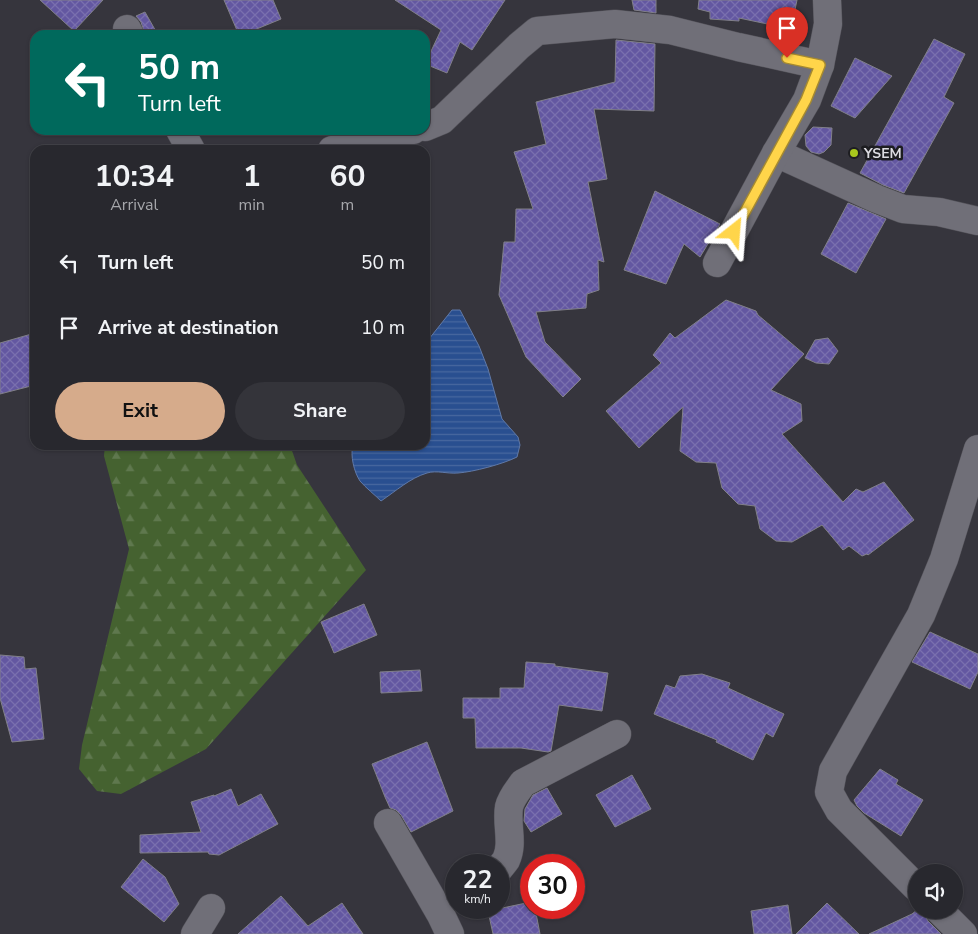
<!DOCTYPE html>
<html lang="en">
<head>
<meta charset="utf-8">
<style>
  :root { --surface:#28282e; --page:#34343a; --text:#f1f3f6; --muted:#a5a6aa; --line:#44444a; --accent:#d6ab8b }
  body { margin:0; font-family:"Nunito Sans",sans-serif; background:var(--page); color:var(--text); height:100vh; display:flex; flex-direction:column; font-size:19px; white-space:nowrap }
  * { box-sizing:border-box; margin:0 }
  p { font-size:16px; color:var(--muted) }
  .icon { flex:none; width:28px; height:28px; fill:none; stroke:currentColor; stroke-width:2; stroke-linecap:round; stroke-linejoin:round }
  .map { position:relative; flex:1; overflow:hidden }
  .side { position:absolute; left:30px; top:145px; width:400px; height:305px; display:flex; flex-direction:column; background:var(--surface); border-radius:15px; box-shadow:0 1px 4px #0004,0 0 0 1px var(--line) }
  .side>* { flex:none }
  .hud { position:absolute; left:30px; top:30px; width:400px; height:105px; border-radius:15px; box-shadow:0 1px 4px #0004,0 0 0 1px var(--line); background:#00695c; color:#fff; overflow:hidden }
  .tools { position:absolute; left:908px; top:864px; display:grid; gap:10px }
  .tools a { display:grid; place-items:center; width:55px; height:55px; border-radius:50%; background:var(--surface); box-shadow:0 1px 4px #0004,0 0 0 1px var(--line); font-size:25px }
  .speed { position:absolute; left:445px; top:854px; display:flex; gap:10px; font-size:25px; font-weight:700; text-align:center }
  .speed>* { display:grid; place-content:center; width:65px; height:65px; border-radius:50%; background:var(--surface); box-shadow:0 1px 4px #0004,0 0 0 1px var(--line); line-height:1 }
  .speed small { font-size:12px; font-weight:400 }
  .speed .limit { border:8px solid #d22; background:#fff; color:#111 }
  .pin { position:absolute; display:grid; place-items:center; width:42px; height:42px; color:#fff; margin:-51px -21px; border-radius:50% 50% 50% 0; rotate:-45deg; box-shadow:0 0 5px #0007 }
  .pin .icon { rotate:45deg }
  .me { position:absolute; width:55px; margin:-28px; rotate:28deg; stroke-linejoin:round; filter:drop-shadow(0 0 4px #0008) }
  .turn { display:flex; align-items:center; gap:18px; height:105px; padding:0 25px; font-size:22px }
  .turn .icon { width:65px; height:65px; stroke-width:2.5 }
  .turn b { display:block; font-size:35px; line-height:42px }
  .eta { display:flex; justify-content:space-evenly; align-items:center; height:85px; text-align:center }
  .eta b { font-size:30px; font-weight:700; line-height:35px }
  .cta { display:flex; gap:10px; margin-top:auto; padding:10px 25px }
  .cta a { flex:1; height:58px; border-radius:30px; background:var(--accent); color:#111; font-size:20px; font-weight:700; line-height:58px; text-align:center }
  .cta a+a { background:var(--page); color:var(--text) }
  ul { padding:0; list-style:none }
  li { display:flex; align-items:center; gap:15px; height:65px; padding:0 25px }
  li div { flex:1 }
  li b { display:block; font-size:19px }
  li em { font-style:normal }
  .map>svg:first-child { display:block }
</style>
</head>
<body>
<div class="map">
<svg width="978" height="934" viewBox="0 0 978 934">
  <defs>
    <pattern id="forest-firs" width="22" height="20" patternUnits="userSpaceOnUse" patternTransform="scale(1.25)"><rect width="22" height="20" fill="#456230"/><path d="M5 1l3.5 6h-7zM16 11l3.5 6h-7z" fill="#5f784e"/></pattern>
    <pattern id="water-rules" width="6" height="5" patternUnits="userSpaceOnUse" patternTransform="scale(1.25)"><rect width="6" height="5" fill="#294f90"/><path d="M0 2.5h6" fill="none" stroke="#48689f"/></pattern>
    <pattern id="building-cross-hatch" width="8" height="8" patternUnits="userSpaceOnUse" patternTransform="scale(1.25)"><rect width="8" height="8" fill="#6357a1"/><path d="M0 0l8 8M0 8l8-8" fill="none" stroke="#796fae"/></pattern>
  </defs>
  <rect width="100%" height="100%" fill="#36353d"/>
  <path fill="url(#forest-firs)" d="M105,445H290L297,465L366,570L206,749L121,794L97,791L79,769L82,745L129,549L104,456Z"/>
  <path fill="url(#water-rules)" stroke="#5f79a9" d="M452,310H460L479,346L488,369L502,419L518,437L520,445L517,457C503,464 473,472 458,473C447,474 437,470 427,473C410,478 396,491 381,501C375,495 366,488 360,481C354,472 350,455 353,445H425V344Z"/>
  <g fill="url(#building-cross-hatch)" stroke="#818089">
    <path d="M40,0H103L74,31Z"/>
    <path d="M224,0H273L281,19L242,35H239Z"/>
    <path d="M395,0H505L472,50L460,42L447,73L425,64L441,30Z"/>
    <path d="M632,0H656V13L634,10Z"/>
    <path d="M699,0H797L791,29L739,18V21L710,19V12L698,9Z"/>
    <path d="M145,12L158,35H145L141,22L136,16Z"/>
    <path d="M934,39L965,54L944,97L954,103L904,193L883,185L860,173Z"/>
    <path d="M616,40L655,44L654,111L594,109L607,179L588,182L604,262L598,260L599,290L587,294L586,308L536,312L545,342L581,379L563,397L526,357L499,295L504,242H515L516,209H533L514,152L546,144L536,102L615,82Z"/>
    <path d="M855,58L892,76L855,118L831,106Z"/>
    <path d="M813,127L832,128L831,145L824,152L819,154L811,152L806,146L805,135Z"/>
    <path d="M655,191L720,224L700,257L684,244L666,284L624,270Z"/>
    <path d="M848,203L886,219L856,273L821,254Z"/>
    <path d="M726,300L756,311L758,315L804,354L771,390L801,404L802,421L782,434L843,502L856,489L863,492L884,482L914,520L868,555L867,554L862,556L849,546L843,550L822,525L792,542L776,541L760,529L755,506L738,504L722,488L716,463L696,462L680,451L683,407L639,448L606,411L661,363L653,355L670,333L675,338Z"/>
    <path d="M35,333V385L0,394V343Z"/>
    <path d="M828,338L838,351L829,364L816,363L805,358L815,340Z"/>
    <path d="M364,604L377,635L334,653L321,622Z"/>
    <path d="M930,632L978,654V672L970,689L912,662Z"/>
    <path d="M0,655L24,657L25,669L36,668L44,739L12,742L0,698Z"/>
    <path d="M526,662L555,664V666L608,673L602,711L559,705L551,751L548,752L521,748H476L475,718H463V698H500V688H524Z"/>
    <path d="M420,670L422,691L381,693L380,672Z"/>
    <path d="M702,674L730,683L728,688L784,714L773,737L766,733L753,760L716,742L717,740L654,714L666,685L675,688L680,676Z"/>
    <path d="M427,742L453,811L411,832L401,815L396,810L390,808L385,797L372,764Z"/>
    <path d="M880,769L898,780L896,784L923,800L901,836L864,813L857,806L854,800Z"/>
    <path d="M632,775L651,809L615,827L596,795Z"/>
    <path d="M547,788L562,814L531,832L524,821L525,809L533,795Z"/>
    <path d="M231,789L238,806L261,794L278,824L219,855L209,854L208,852L140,853V835L201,832L191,802L214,795V796Z"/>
    <path d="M143,859L165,877L179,904L164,922L121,887Z"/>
    <path d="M281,896L308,926L342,903L363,934H238Z"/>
    <path d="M531,902V908H535L540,934H493L488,911Z"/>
    <path d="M827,903L859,934H796Z"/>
    <path d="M788,905L792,934H754L751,911Z"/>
    <path d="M917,910H924V914L928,921L941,934H869L912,914Z"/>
  </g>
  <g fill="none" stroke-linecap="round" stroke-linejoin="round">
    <g stroke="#535259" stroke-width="29">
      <g id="minor">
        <path d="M127,29L130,35"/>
        <path d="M425,127L442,120L519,46L537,31L615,24L670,30L738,47L820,65"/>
        <path d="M180,130L191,150"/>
        <path d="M332,150L413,130"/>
        <path d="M776,153L877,199L903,209L939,212L978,221"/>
        <path d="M717,263L776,153L807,100L820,65L828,24L827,0"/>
        <path d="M388,823L441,915L450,934"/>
        <path d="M499,869C501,866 504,863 506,860C514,843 506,825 509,807C511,798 518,790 523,783L617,734"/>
        <path d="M916,887L839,810L829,792L833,771L890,670L921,615L944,559L978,449"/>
        <path d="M939,910L963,934"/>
        <path d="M195,934L211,908"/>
      </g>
    </g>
    <use href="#minor" stroke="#706f78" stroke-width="28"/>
  </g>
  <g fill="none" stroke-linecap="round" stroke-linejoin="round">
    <g stroke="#a68a30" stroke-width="12">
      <path id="route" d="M734,232L806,100L820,65L787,58"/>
    </g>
    <use href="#route" stroke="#ffd54a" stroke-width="9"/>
  </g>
  <circle fill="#a8c71d" stroke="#1d1d21" stroke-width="2" cx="854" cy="153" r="5"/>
  <g text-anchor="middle" stroke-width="5" stroke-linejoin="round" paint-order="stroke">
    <g font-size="14" font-weight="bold" fill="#dddce2" stroke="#1d1d21" text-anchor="start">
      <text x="864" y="158">YSEM</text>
    </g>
  </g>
</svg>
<div class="tools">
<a><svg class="icon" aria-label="sound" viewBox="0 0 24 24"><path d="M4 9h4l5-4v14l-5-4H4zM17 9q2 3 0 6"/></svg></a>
</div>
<div class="speed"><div>22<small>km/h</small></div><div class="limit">30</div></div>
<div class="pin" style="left:787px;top:58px;background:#d93025"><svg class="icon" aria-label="arrive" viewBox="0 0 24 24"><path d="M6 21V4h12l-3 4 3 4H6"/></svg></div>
<svg class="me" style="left:734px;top:232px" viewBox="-20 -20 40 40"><path d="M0-17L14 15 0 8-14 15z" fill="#ffd54a" stroke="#fff" stroke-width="4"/></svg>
<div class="hud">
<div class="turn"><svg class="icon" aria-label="left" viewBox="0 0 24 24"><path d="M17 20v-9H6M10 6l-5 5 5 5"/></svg><div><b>50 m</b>Turn left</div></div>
</div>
<section class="side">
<div class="eta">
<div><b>10:34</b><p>Arrival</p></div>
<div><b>1</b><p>min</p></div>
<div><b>60</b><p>m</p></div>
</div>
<ul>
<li><svg class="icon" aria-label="left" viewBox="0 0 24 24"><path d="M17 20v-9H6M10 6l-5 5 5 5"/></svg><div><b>Turn left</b></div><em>50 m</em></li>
<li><svg class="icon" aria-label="arrive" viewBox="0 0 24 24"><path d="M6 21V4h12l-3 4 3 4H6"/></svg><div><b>Arrive at destination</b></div><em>10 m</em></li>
</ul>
<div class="cta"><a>Exit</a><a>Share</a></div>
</section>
</div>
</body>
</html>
